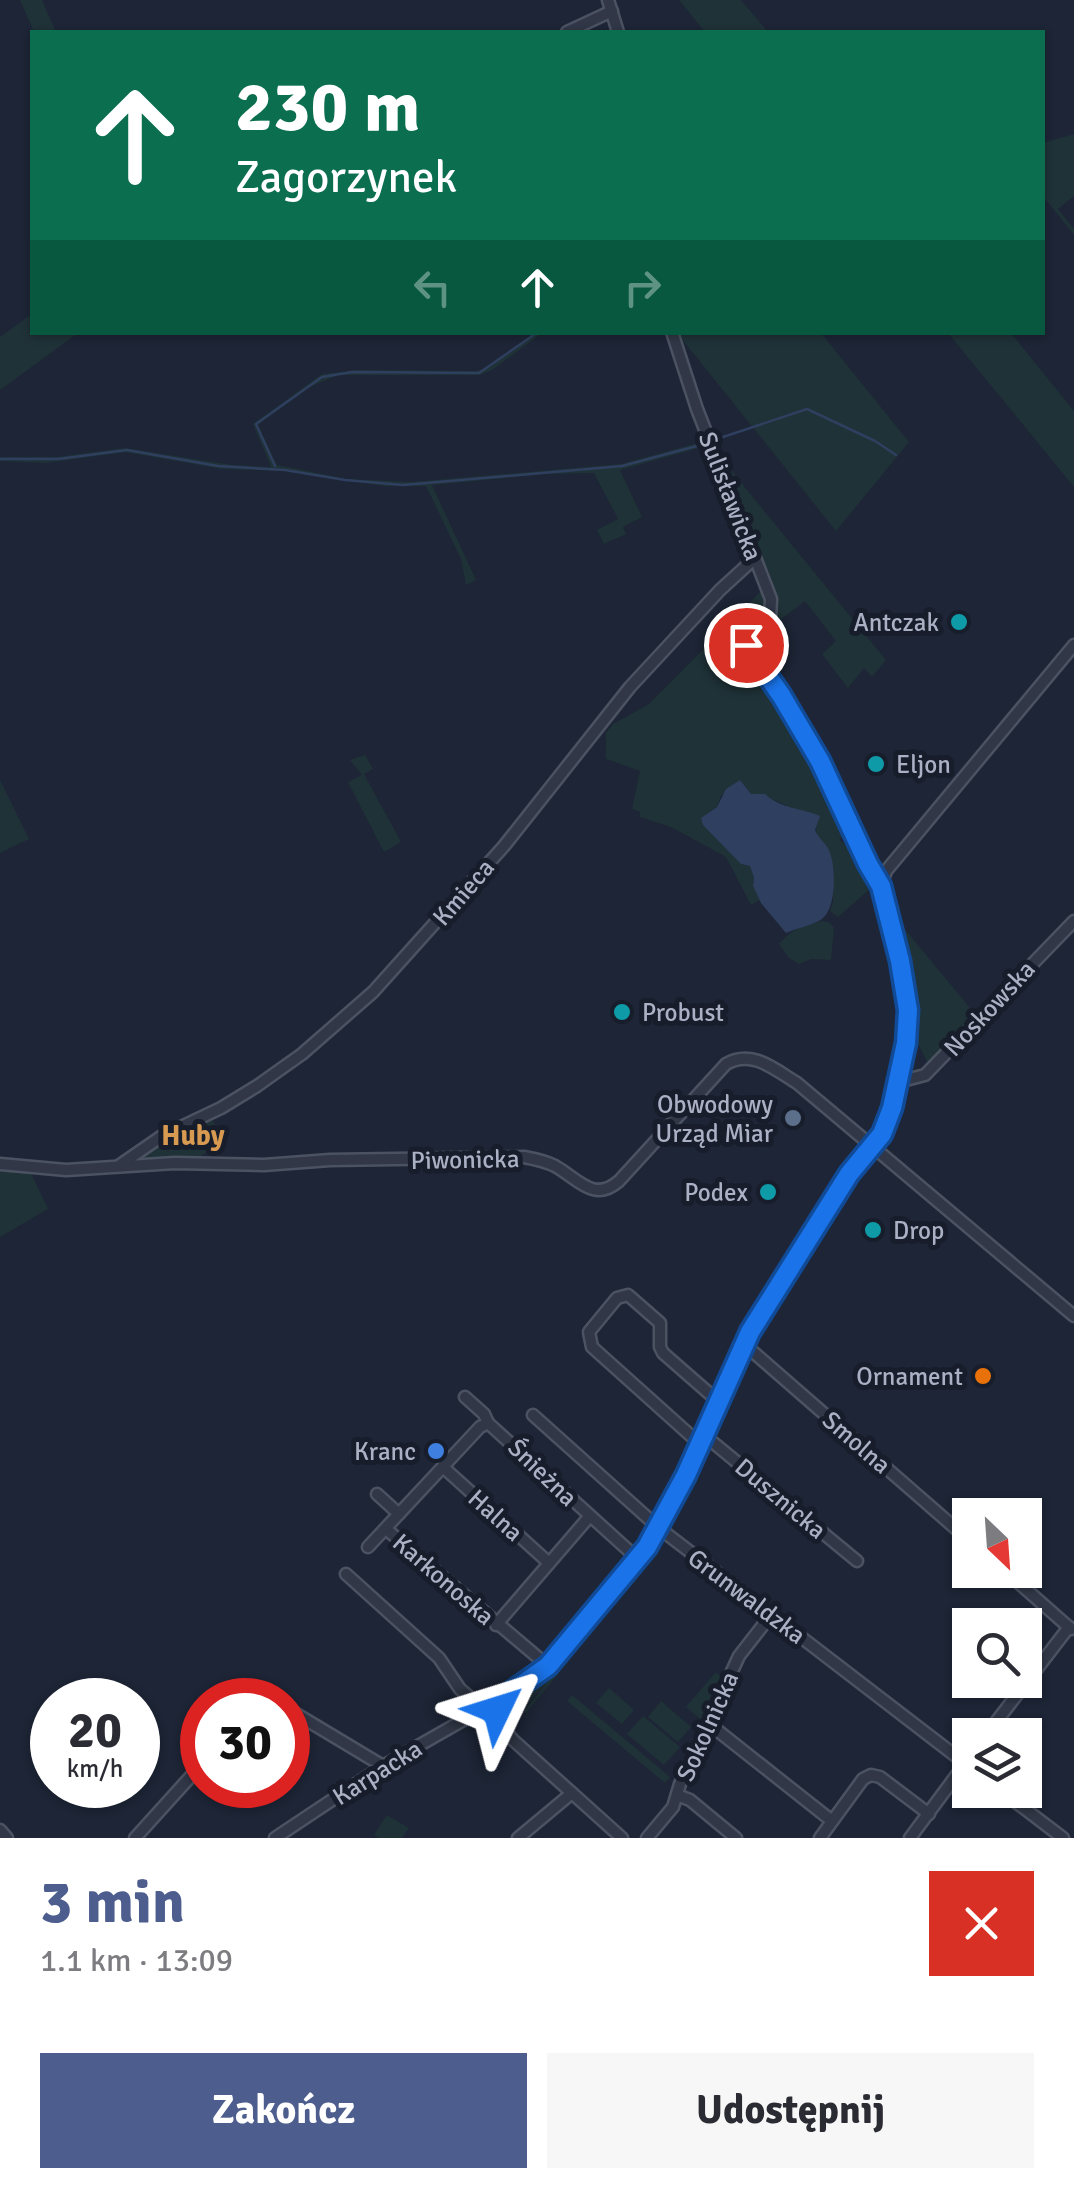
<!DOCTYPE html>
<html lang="pl">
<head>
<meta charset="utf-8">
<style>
  :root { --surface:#fff; --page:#f7f7f7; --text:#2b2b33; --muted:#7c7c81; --accent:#4d5e8e }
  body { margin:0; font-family:Signika,sans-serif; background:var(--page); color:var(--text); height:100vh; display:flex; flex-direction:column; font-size:38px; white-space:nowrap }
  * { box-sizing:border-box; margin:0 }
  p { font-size:32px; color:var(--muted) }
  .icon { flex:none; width:55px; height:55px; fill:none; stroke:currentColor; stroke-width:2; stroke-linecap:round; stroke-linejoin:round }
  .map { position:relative; height:1838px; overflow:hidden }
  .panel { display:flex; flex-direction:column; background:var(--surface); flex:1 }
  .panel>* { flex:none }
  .top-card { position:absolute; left:30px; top:30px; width:1015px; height:305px; border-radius:0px; box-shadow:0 2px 8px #0004; background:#0b6e4f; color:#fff; overflow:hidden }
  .needle { width:65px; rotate:155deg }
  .buttons { position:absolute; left:952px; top:1498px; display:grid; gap:20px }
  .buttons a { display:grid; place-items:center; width:90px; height:90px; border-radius:0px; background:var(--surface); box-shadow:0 2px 8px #0004; font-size:50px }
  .speed { position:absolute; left:30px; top:1678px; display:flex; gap:20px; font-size:50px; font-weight:700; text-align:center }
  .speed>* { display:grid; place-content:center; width:130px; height:130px; border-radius:50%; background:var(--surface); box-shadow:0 2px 8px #0004; line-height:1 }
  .speed small { font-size:25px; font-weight:400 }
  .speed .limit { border:15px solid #d22; background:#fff; color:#111 }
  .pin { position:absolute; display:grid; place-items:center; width:85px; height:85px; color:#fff; margin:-42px; border:5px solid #fff; border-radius:50%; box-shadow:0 2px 10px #0007 }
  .me { position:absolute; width:110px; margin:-55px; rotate:49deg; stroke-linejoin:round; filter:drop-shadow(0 0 8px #0008) }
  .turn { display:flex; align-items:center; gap:35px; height:210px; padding:0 40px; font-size:45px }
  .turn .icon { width:130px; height:130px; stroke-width:2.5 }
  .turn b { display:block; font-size:70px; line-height:85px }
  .lanes { display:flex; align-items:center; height:95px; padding:0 40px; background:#0003; justify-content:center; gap:50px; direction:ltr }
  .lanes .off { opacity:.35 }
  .round { display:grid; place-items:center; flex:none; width:105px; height:105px; border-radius:0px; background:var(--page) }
  .overview { display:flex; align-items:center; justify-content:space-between; height:170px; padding:0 40px }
  h1 { font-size:60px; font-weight:700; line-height:75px; color:var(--accent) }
  .action { display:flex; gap:20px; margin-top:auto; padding:20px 40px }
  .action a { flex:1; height:115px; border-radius:0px; background:var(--accent); color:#fff; font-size:40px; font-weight:700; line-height:115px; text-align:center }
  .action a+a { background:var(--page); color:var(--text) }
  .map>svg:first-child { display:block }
</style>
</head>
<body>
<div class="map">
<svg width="1074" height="1838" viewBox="0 0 1074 1838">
  <rect width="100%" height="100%" fill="#1d2536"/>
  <g fill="#1f3237">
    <path d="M20,0H42L56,32H34Z"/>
    <path d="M679,0H741L768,32H705Z"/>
    <path d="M1074,134V196L1058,209L1074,229V235L1043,196V143Z"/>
    <path d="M32,314V332L78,333L0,390V337Z"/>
    <path d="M535,332L542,333L492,370L480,375H338L305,389L258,425L277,465L347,479L413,482L621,464L705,441L706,446L620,470L642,517L623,527L626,534L604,544L597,530L618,519L594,473L545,474L432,485L476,580L466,585L461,559L426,486H384L284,471L222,469L125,452L46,463L0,461V457H57L125,448L232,465L271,467L253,424L322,374L359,370L476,371L488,368Z"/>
    <path d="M677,333H821L909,442L836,531Z"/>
    <path d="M948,333H1011L1074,411V487Z"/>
    <path d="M721,458L886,660L872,677L864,668L848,688L822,654L836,641L805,601L773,625Z"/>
    <path d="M764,588L768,617L745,637L742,648L776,692L824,777L820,790L838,810L845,829L840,840C858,857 866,863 869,890L838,917L830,911L833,902L832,860L829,850L818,838L815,825L803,813L761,794H751L740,780L721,796L717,807L710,811L741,864L750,866L754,878L753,886L760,900L751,905L726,857L671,827L640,817V812L632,809L640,771L606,759V733L613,724L649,704Z"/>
    <path d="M365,755L373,769L364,774L401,842L384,852L348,782L362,775L350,760Z"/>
    <path d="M0,780L29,839L0,853Z"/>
    <path d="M820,921L829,922L834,928L831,960L811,959L799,964L789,958L779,944C795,926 800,929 820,921Z"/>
    <path d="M898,921L975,1014L928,1063L913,1034L914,1002Z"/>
    <path d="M210,1117L224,1139L197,1159L132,1162L156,1143Z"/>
    <path d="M0,1169L30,1171L48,1209L0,1237Z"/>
    <path d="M572,1657L526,1713L524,1711L551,1677L522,1710L508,1707L505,1703L535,1683L562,1658L565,1660L563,1665Z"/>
    <path d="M716,1672L723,1679L704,1722L686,1707Z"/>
    <path d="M609,1688L634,1710L622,1724L596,1703Z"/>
    <path d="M572,1695L670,1777L665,1783L567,1701Z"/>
    <path d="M661,1701L691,1727L678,1742L648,1717Z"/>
    <path d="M643,1716L680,1747L664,1765L627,1734Z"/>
    <path d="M387,1815L409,1828L402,1838H379L374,1835Z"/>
  </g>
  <path fill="#2f3f5f" d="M740,780L751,794H765C782,809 801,808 820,816L815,830C819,839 825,842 829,850C836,865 837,908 822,919C814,925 797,928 786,933L761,903L753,886L754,878L750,866L741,864L703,825L701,818L717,807L726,789Z"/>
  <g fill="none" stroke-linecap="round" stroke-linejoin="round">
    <g stroke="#2f3f5f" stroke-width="2.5">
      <path d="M714,440L807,409L875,441L896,455"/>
      <path d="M0,459H58L127,450L218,466L285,470L345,480L403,485L622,466L704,444"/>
      <path d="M275,466L256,424L322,377L352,372L479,373L538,332"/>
    </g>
    <g stroke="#4b5262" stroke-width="15">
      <g id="minor">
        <path d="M608,0L618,32"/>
        <path d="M567,32L612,11"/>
        <path d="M881,886L886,871L1074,645"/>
        <path d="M898,1082L925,1075L1074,921"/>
        <path d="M0,1164L66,1170L175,1163L264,1165L330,1160L524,1157C535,1159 545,1161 555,1166C578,1179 594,1203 619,1181L726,1064C752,1049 774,1069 797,1083L1074,1316"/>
        <path d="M120,1165L162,1136L221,1108L257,1086L302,1054L373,992L504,846L630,687L720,590L755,558"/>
        <path d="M744,1344L970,1541"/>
        <path d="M465,1397L484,1414L488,1423"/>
        <path d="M533,1415L659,1528L970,1767"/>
        <path d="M704,1435L857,1561"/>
        <path d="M700,1444L592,1347L589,1332L617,1298L628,1295L660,1323V1347L663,1353L719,1402"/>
        <path d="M443,1467L549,1563"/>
        <path d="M377,1494L399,1514"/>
        <path d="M386,1529L548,1666"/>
        <path d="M368,1547L480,1427L488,1423L638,1559"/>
        <path d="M1004,1570L1071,1629"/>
        <path d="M346,1574L439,1658L460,1689L481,1707"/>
        <path d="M496,1625L589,1517"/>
        <path d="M494,1704L548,1666L647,1547L686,1475L750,1332L849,1174L879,1138L892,1108L906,1043L908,1011L900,961L881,886L820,761L781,695L746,648L749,638L770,619L771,599L697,409L672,332"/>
        <path d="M288,1709L383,1766"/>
        <path d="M492,1716L496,1706L486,1702L481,1707L483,1715L492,1716L513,1740L622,1838"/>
        <path d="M708,1723L832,1821"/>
        <path d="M986,1735L1069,1627"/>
        <path d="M1000,1790L1063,1838"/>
        <path d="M677,1795L690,1800L736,1838"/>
        <path d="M0,1830L7,1838"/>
        <path d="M135,1838L202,1764"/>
        <path d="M275,1838L383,1766L481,1710"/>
        <path d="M518,1838L572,1793"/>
        <path d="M647,1838L673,1807L680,1784L739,1656L771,1615"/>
        <path d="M820,1838L863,1779L871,1775L880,1777L929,1814"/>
        <path d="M910,1838L970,1757"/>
      </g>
    </g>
    <use href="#minor" stroke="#313746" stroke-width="10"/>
  </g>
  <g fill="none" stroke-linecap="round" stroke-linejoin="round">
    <g stroke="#114b97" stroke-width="25">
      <path id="route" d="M497,1710L494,1704L548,1666L647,1547L686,1475L750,1332L849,1174L882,1134L892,1108L906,1043L908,1010L900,961L881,886L868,864L820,761L781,695L746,645"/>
    </g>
    <use href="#route" stroke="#1a73e8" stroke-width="18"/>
  </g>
  <g fill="#0f9aa8" stroke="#171d2a" stroke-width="4">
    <circle cx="959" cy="622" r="10"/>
    <circle cx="876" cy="764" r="10"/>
    <circle cx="622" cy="1012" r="10"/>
    <circle cx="768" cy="1192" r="10"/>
    <circle cx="873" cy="1230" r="10"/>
  </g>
  <circle fill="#5c6f8a" stroke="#171d2a" stroke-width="4" cx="793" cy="1118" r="10"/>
  <circle fill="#e8710a" stroke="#171d2a" stroke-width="4" cx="983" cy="1376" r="10"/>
  <circle fill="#3f7fe0" stroke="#171d2a" stroke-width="4" cx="436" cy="1451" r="10"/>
  <g text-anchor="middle" stroke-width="10" stroke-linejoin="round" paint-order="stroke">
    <g font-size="25" fill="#aab1c4" stroke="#171d2a">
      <text transform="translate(731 496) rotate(69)" y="9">Sulisławicka</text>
      <text transform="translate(463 892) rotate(-49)" y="9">Kmieca</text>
      <text transform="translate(989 1008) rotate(-47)" y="9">Noskowska</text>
      <text transform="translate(465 1159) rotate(-1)" y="9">Piwonicka</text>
      <text transform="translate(857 1442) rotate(41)" y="9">Smolna</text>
      <text transform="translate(543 1472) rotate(44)" y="9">Śnieżna</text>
      <text transform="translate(781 1498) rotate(40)" y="9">Dusznicka</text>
      <text transform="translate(496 1515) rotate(42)" y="9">Halna</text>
      <text transform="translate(444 1579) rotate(41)" y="9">Karkonoska</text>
      <text transform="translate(747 1596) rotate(37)" y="9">Grunwaldzka</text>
      <text transform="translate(707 1726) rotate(-66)" y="9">Sokolnicka</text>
      <text transform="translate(377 1772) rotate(-32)" y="9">Karpacka</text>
    </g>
    <g font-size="25" fill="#aab1c4" stroke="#171d2a" text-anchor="end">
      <text x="939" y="631">Antczak</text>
      <text x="896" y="773" text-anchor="start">Eljon</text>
      <text x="642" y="1021" text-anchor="start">Probust</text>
      <text x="773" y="1113">Obwodowy<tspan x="773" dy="29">Urząd Miar</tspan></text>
      <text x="748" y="1201">Podex</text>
      <text x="893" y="1239" text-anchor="start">Drop</text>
      <text x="963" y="1385">Ornament</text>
      <text x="416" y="1460">Kranc</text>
    </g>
    <g font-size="28" font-weight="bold" fill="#d89951" stroke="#171d2a">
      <text x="193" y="1145">Huby</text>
    </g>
  </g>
</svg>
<div class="buttons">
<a><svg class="needle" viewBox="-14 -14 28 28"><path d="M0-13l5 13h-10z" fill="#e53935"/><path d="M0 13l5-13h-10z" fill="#7c7c81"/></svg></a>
<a><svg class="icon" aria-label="search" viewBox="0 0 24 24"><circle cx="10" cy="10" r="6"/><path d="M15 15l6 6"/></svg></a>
<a><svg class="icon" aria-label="layers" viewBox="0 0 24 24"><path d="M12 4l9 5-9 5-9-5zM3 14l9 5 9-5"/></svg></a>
</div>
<div class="speed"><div>20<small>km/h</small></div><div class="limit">30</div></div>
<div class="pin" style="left:746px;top:645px;background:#d93025"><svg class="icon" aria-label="arrive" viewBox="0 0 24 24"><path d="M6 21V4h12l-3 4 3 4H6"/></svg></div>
<svg class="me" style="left:497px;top:1710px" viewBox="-20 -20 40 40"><path d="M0-17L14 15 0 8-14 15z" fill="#1a73e8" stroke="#fff" stroke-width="4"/></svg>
<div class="top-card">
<div class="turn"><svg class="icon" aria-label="ahead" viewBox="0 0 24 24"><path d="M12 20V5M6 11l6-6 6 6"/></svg><div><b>230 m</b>Zagorzynek</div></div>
<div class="lanes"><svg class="icon off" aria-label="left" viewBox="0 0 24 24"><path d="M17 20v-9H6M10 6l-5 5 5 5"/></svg><svg class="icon" aria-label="ahead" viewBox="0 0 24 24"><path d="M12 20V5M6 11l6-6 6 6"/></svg><svg class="icon off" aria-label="right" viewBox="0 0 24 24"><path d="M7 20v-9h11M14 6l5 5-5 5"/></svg></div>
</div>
</div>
<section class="panel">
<div class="overview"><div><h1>3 min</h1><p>1.1 km · 13:09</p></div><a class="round" style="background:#d93025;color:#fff"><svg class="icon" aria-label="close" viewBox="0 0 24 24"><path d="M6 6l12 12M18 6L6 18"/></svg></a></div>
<div class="action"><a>Zakończ</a><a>Udostępnij</a></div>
</section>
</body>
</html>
